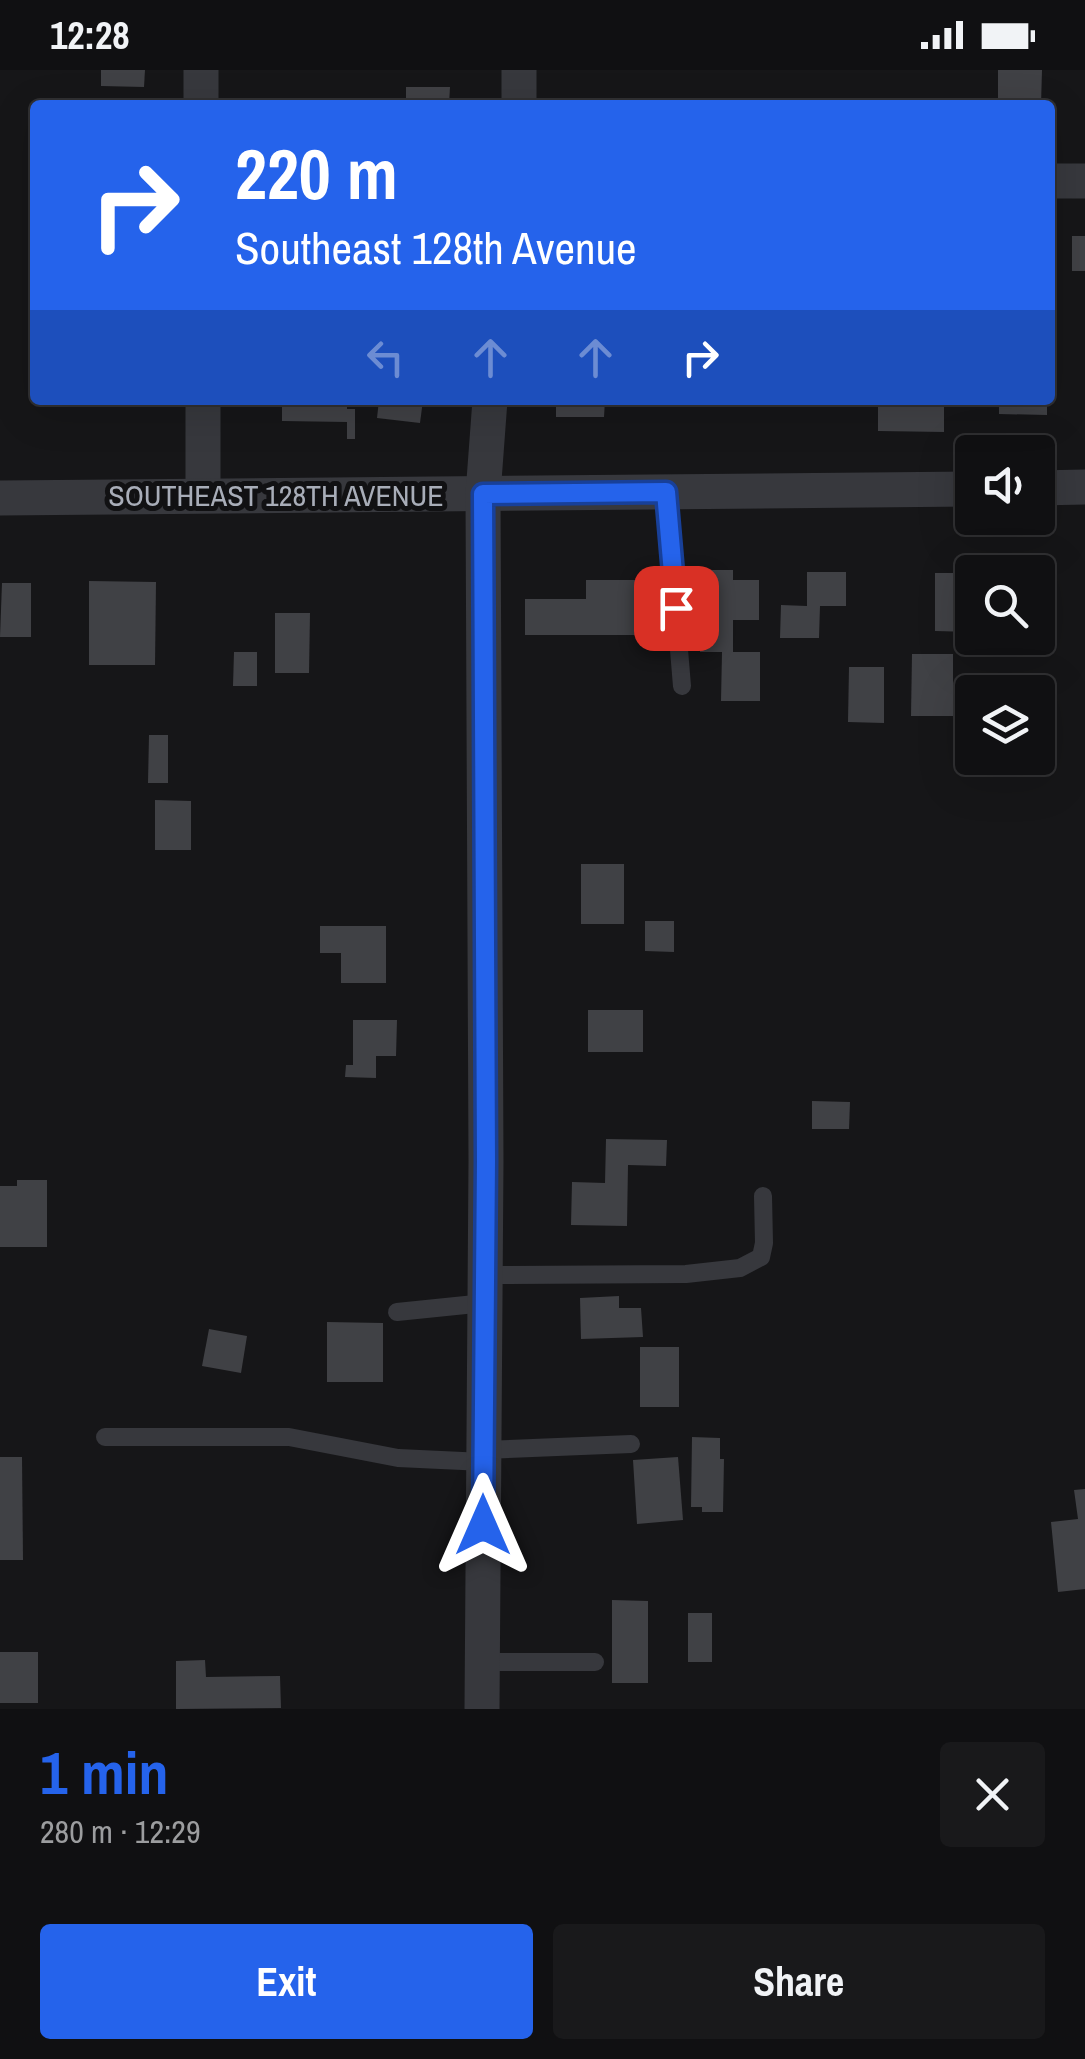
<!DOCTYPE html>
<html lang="en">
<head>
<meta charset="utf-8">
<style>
  :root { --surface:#101012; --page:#19191b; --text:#f1f3f6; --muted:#9c9d9f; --line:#303032; --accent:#2563eb }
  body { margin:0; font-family:"Archivo Narrow",sans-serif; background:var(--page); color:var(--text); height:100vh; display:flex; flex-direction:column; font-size:38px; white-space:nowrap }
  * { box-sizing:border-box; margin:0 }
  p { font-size:32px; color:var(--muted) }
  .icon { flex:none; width:55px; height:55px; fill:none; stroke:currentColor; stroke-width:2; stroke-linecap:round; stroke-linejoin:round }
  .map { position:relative; height:1639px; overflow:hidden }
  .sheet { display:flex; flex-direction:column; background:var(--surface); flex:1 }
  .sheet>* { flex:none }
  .banner { position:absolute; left:30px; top:30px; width:1025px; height:305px; border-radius:10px; box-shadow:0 10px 40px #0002,0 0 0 2px var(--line); background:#2563eb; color:#fff; overflow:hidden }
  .fabs { position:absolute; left:955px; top:365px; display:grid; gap:20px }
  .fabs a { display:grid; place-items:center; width:100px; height:100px; border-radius:10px; background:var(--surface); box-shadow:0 10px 40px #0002,0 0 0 2px var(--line); font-size:50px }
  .pin { position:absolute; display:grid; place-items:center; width:85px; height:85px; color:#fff; margin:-42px; border-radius:20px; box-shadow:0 5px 15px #0006 }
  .me { position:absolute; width:110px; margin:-55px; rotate:0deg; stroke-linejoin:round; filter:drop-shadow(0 0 8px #0008) }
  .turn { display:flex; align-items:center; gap:35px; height:210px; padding:0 40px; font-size:45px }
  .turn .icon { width:130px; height:130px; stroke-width:2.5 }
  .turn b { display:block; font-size:70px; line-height:85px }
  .lanes { display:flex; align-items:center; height:95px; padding:0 40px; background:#0003; justify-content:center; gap:50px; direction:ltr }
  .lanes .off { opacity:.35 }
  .round { display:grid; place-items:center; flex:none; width:105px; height:105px; border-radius:10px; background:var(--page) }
  .summary { display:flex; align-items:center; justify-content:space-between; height:170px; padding:0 40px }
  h1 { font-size:60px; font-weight:800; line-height:75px; color:var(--accent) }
  .cta { display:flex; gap:20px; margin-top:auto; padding:20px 40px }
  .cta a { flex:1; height:115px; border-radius:10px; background:var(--accent); color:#fff; font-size:40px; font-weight:800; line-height:115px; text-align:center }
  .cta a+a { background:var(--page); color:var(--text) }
  .status { display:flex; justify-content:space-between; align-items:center; height:70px; padding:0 50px; background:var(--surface); direction:ltr }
  .status svg { height:28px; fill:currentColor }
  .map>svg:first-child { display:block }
</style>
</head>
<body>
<div class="status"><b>12:28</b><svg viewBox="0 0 49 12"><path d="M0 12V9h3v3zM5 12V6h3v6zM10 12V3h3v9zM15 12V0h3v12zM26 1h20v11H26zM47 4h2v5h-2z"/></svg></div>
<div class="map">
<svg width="1085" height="1639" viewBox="0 0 1085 1639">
  <rect width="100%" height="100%" fill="#161618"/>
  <g fill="#404145">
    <path d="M101,0H145L144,17L101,16Z"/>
    <path d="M998,0H1042L1041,35H998Z"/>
    <path d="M406,17H450L449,35H406Z"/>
    <rect x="1072" y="166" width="13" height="35"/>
    <path d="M282,330H347V339H355V369H347V352L282,351Z"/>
    <path d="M379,330H423L420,353L377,348Z"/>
    <path d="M556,330H605L604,347H556Z"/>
    <path d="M878,330H944V362L878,361Z"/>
    <path d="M999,330H1047V345L999,344Z"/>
    <path d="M700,500H733V510H759V550H733V582H760V631H721L722,582H700Z"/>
    <path d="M807,502H846V536H820L819,568H780L781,535L807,536Z"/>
    <path d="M935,503H972V562L935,561Z"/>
    <path d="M586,510H635V565H525V529H586Z"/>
    <path d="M89,511L156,512L155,595H89Z"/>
    <path d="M2,513H31V567H0Z"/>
    <path d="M275,543H310L309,603H275Z"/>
    <path d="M234,582H257V616H233Z"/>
    <path d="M912,584H953V646H911Z"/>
    <path d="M849,597H884V653L848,652Z"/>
    <path d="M149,665H168V713H148Z"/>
    <path d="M155,730L191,731V780H155Z"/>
    <rect x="581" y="794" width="43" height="60"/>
    <path d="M645,851H674V882L645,881Z"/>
    <path d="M320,856H386V913H341V883H320Z"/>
    <rect x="588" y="940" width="55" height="42"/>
    <path d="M353,950H397L396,986H376V1008L345,1007L346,995H353Z"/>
    <path d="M812,1031L850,1032L849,1059H812Z"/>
    <path d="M606,1069L667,1070L666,1096L628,1095L627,1156L571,1155L572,1112L605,1113Z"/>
    <path d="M17,1110H47V1177H0V1116H17Z"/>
    <path d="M619,1226V1238H641L643,1267L581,1269L580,1228Z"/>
    <path d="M327,1252L383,1253V1312H327Z"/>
    <path d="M209,1259L247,1266L241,1303L202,1296Z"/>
    <rect x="640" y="1277" width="39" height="60"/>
    <path d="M692,1367L720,1368V1389H724L723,1442H702V1437H691Z"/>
    <path d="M0,1387H22L23,1490H0Z"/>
    <path d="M678,1387L683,1450L637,1454L633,1390Z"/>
    <path d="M1085,1419V1519L1058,1522L1051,1452L1078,1449L1074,1420Z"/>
    <path d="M612,1530L648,1531V1613H612Z"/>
    <rect x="688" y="1543" width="24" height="49"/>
    <rect x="0" y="1582" width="38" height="51"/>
    <path d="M205,1590L206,1607L280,1606L281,1638L176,1639V1591Z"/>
  </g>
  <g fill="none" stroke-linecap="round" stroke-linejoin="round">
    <g stroke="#37383d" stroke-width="18">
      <path d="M666,422L682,616"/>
      <path d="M485,1205L686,1204L740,1198L761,1187L764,1173L763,1126"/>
      <path d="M397,1242L485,1233"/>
      <path d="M105,1367H289L398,1388L484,1392"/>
      <path d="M484,1380L631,1374"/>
      <path d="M482,1592H595"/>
    </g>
    <g stroke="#37383d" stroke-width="35">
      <path d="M201,0V35"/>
      <path d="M519,0V35"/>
      <path d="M1050,111H1085"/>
      <path d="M203,330V425"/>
      <path d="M1038,418L1085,417"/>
      <path d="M0,428L972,419"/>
      <path d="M482,1639L486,1091L483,424L490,330"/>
    </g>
  </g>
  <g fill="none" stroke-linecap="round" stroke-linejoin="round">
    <g stroke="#184099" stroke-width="25">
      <path id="route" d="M483,1455L486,1091L483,424L666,422L676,538"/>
    </g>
    <use href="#route" stroke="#2563eb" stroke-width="18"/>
  </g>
  <g text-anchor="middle" stroke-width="10" stroke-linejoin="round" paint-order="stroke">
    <g font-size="30" fill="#a8adb8" stroke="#111113">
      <text x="276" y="436">SOUTHEAST 128TH AVENUE</text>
    </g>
  </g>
</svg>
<div class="fabs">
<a><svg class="icon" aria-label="sound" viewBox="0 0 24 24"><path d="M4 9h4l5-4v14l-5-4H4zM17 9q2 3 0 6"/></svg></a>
<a><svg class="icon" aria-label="search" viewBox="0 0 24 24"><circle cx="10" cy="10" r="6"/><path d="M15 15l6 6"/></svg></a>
<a><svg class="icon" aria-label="layers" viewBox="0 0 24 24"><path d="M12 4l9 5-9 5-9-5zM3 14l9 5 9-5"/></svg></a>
</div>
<div class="pin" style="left:676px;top:538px;background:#d93025"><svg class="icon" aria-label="arrive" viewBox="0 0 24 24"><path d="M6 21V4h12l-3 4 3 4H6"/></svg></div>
<svg class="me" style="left:483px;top:1455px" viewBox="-20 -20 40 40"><path d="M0-17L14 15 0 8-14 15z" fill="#2563eb" stroke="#fff" stroke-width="4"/></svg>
<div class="banner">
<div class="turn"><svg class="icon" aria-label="right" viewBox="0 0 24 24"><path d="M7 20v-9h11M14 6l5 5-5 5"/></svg><div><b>220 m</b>Southeast 128th Avenue</div></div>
<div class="lanes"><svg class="icon off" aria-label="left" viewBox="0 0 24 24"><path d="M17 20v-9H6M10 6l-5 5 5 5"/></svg><svg class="icon off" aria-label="ahead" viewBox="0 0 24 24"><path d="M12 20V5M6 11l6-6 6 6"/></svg><svg class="icon off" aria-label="ahead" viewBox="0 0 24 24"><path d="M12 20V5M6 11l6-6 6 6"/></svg><svg class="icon" aria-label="right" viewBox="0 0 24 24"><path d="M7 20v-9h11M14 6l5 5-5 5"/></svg></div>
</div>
</div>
<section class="sheet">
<div class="summary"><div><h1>1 min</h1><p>280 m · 12:29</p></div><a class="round"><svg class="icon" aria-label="close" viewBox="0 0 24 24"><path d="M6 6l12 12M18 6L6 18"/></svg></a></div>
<div class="cta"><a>Exit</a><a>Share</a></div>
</section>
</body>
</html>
